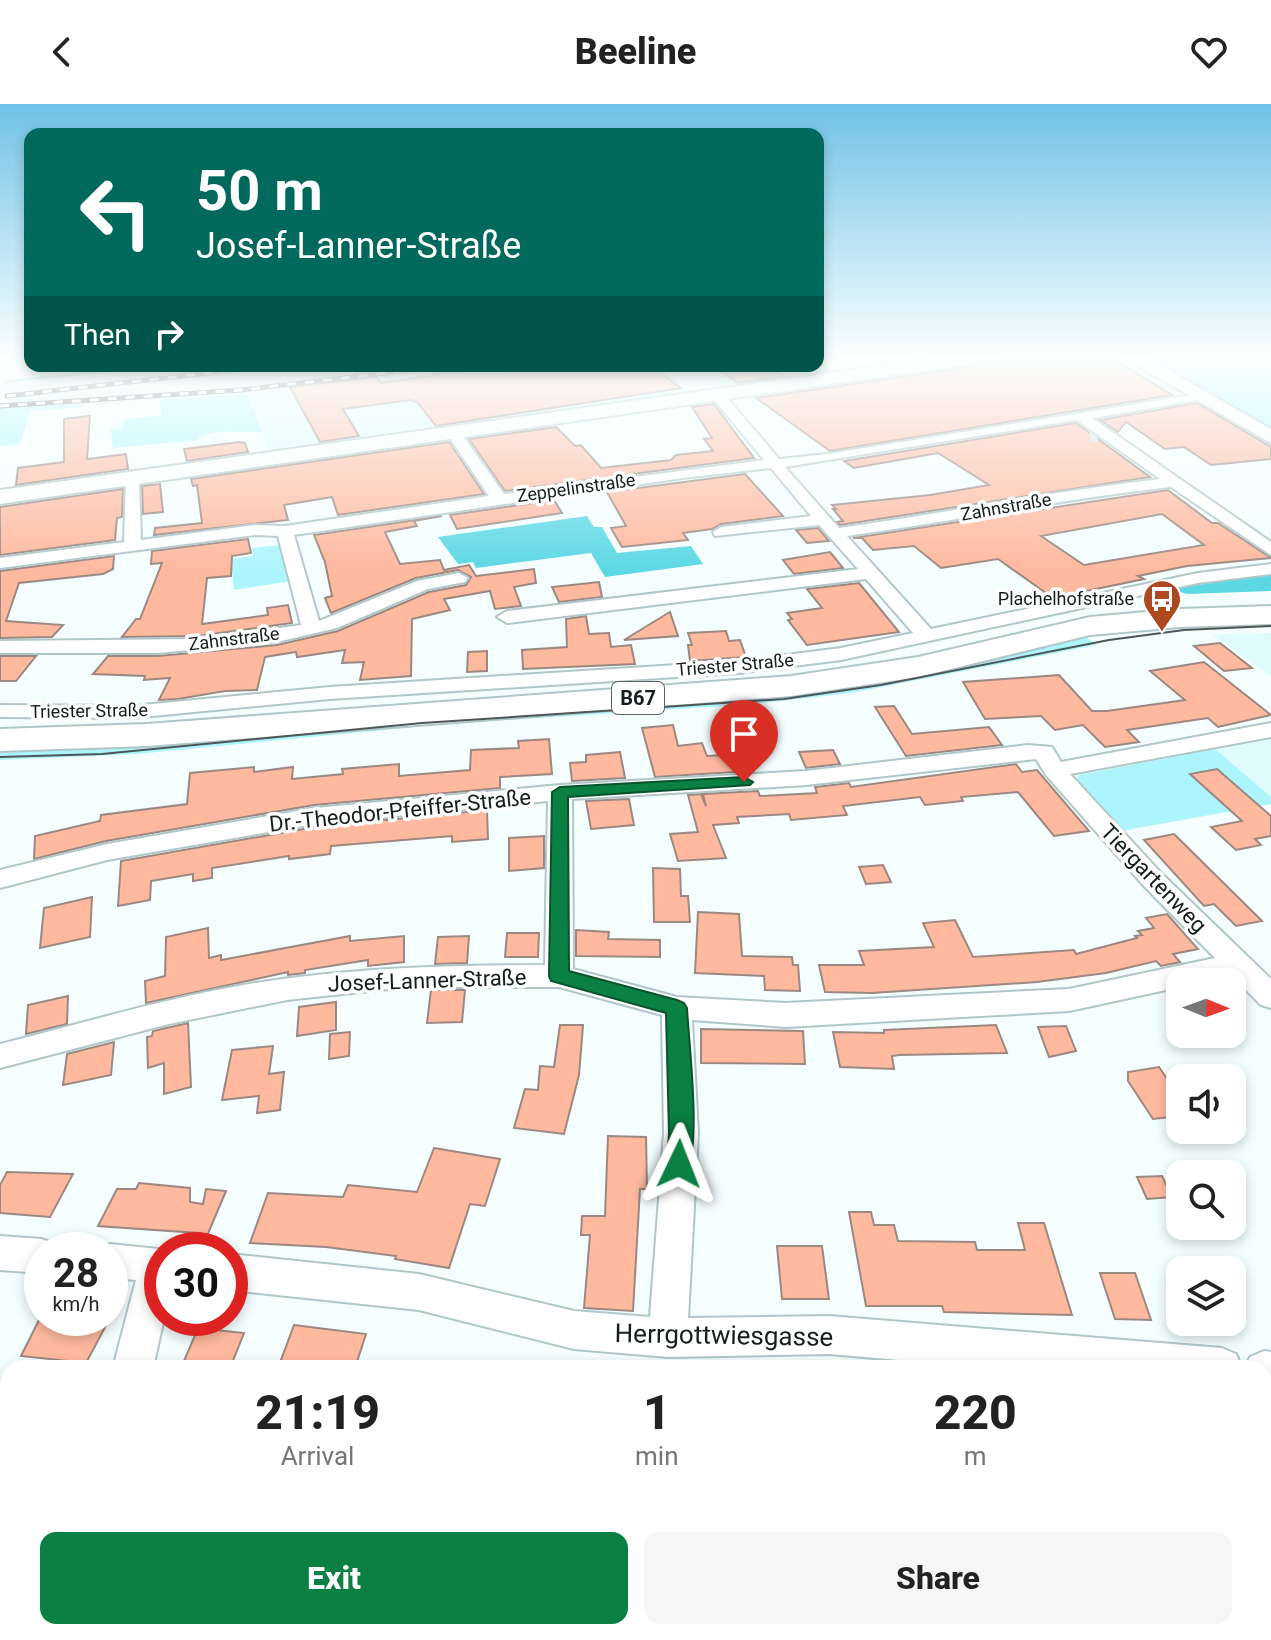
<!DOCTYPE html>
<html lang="en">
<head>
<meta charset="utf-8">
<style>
  :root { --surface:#fff; --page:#f6f6f6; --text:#222; --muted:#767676; --accent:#0b8043 }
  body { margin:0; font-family:Roboto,sans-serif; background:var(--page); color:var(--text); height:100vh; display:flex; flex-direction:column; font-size:30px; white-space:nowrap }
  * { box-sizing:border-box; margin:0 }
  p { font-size:26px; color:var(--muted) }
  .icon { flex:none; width:44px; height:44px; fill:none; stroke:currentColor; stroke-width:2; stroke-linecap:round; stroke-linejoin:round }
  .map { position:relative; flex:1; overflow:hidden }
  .drawer { position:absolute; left:0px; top:1256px; width:1272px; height:280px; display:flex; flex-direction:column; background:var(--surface); border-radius:24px 24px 0 0; box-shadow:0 4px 12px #0003 }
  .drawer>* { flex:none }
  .banner { position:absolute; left:24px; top:24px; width:800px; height:244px; border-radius:16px; box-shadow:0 4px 12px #0003; background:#00695c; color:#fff; overflow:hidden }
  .needle { width:52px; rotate:91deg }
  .fabs { position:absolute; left:1166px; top:864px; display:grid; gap:16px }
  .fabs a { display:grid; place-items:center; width:80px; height:80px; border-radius:16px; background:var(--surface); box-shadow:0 4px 12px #0003; font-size:40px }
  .speed { position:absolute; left:24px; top:1128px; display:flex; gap:16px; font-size:40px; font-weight:700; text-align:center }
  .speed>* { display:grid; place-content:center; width:104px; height:104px; border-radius:50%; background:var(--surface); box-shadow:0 4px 12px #0003; line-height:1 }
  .speed small { font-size:20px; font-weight:400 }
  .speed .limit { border:12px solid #d22; background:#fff; color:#111 }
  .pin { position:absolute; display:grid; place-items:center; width:68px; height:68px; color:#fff; margin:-82px -34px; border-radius:50% 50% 50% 0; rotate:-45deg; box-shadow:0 0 8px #0007 }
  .pin .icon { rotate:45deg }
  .me { position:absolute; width:88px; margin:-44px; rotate:2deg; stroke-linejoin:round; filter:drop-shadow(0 0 6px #0008) }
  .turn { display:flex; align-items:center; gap:28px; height:168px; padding:0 40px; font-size:36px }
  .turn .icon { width:104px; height:104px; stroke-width:2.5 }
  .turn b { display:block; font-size:56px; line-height:68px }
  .then { display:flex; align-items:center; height:76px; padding:0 40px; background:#0003; gap:16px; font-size:30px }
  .eta { display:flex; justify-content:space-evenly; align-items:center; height:136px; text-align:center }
  .eta b { font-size:48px; font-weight:800; line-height:56px }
  .action { display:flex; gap:16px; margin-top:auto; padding:16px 40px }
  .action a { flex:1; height:92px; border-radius:16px; background:var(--accent); color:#fff; font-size:32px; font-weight:800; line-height:92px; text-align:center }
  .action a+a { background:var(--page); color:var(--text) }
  header { display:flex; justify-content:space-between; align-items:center; height:104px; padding:0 40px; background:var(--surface); font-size:36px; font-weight:800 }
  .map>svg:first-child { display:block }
</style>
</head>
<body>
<header><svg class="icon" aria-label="back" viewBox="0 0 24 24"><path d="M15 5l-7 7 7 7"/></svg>Beeline<svg class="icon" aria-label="heart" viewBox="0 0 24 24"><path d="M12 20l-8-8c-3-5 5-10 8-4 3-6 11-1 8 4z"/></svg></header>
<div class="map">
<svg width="1271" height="1536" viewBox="0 0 1271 1536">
  <rect width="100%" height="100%" fill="#f4feff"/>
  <g fill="#e0fbfd">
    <path d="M818,253H1140L1204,289L995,322L892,267L272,354L247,290L0,308V282L179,262H818Z"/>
    <path d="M1271,529V572L1213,531L1223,530Z"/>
    <path d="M1271,635V693L1215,645Z"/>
  </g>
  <g fill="#adf5fc">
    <path d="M1146,253H1271V324L1154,258Z"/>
    <path d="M247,290L262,328C242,330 211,322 197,336L113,344L110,325L123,324L124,316L161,311V296Z"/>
    <path d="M85,300L83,303L30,307L20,340L0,342V304Z"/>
    <path d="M280,441L291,477L234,486L231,455L253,452L252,444Z"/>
    <path d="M1084,531L1096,541L851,589L754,600L446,620L136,650L0,656V645L639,598Z"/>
    <path d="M1215,645L1271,693V700L1121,727L1075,680L1079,671Z"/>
  </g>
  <g fill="#5bd8e4">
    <path d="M587,412L594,423H602L617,449L691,442L703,460L605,473L591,449L476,464L473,458L458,460L438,433Z"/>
    <path d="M1271,470V487L1187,490L1171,485Z"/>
  </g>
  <path fill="#59d6e2" d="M136,262H173L2,279L8,276Z"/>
  <g fill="#ffb99f" stroke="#9b8881" stroke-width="2" fill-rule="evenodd">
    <path d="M1017,253H1110L1172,291L830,347L756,294L984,261Z"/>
    <path d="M499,262H652L681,284L436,322L417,298L411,296L343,305L359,332L320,338L290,283L377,273L381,279Z"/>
    <path d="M713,262H769L785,272L738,279Z"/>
    <path d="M1197,299L1271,343V355L1211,361L1184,343L1165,345L1126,318L1118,328L1100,316Z"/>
    <path d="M714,300L754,354L505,387L469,335L556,323L575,342L581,341L601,364L671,356L676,351L713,347L704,335L712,334L692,303Z"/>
    <path d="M90,312L87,355L126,350L128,365L16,381L18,364L64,358V315Z"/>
    <path d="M1076,319L1150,373L840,421L837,418L843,417L833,405H836L832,401L930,391L989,381L938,349L854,364L844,357Z"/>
    <path d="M239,338L245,339L248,348L187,357L184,345Z"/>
    <path d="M449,338L484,390L338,411L332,393L284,401L288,416L154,431L155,424L202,419L197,381L193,382L191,375Z"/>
    <path d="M745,370L783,412L721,420L712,425L683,429L688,436L622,443L611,424L626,422L607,388Z"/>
    <path d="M160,380L163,408L143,410L142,382Z"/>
    <path d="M123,385L122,413L117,414L115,436L0,451V403Z"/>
    <path d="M1168,386L1212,419H1218L1271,454L1187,462L1138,472L1144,475L1053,494L998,455L941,464L914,442L873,446L862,434H853ZM1162,410L1204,441L1084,461L1041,432Z"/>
    <path d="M554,396L562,409L457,425L450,411Z"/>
    <path d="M442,412L414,417L417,422L385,428L400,460L440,456L444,466L469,461L476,472L534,465L536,479L514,483L521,502L495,505L490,487L444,495L450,506L412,515L411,572L360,576L364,558L342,559L345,546L297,553L296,548L265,553L257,586L225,587L178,595L159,596L170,574L144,576L145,572L93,570L108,552H158L277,541L338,527L429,488L466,481L471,473L458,466L416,474L331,509L325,494L332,492L325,458L314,431Z"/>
    <path d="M818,424L829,437L807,439L796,426Z"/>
    <path d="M248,435L251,449L232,452L231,472L207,474L202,520L268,511L267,504L288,501L292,519L198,532L122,533L136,515H140L162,459L151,460L152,447Z"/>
    <path d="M830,448L843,464L794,470L783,456Z"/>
    <path d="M114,452L113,465L103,470L19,479L6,517L63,521L52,533L0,534V467Z"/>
    <path d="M599,478L602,493L559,498L552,483Z"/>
    <path d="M859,479L899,528L807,541L788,516L792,515L787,509L822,504L807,485Z"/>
    <path d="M670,508L678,532L624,536Z"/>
    <path d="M586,512L589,530L609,529L611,543L631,541L635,560L523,565L522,546L567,543L566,515Z"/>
    <path d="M726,527L729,537L740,536L746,553L690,557L688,541H692L688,529Z"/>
    <path d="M1220,539L1252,564L1224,567L1194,542Z"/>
    <path d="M487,547V567L467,568L468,548Z"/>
    <path d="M0,552H36L16,577H0Z"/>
    <path d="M1204,558L1271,611L1218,623L1208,614L1127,626L1139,638L1105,643L1083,621L1055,626L1041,612L985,615L963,578L1059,571L1092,607H1107L1185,596L1150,567Z"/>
    <path d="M894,602L912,630L989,623L1002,641L906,652L875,603Z"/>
    <path d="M673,621L678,642L702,639L707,652L745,650L751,667L655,673L642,624Z"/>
    <path d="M549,635L552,670L500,673V684L314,701L106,737L34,755L35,732L100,717L101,711L187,700L190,669L254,663V668L293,663L292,675L343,670L342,665L399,660V672L470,666L471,646L519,644L518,637Z"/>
    <path d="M833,646L840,660L806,664L799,648Z"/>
    <path d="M620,648L625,674L572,677L570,659L586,658V651Z"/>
    <path d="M1016,660L1022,668L1037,666L1089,727L1054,732L1018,688L961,693L963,697L925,701L920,693L843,702L847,711L791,716L789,710L737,713L739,719L713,721L726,754L678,757L670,730L698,728L688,691L701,690L706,702L703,690L758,687L760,692L817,689L815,683L849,679L851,683Z"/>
    <path d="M1217,665L1271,712V732L1255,735L1261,741L1236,746L1211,723L1242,717L1190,670Z"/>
    <path d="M629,695L634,721L591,725L586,697Z"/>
    <path d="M487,706L488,735L452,738V732L331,742L330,750L289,755V752L212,764V774L193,777V770L151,777L150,796L118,802L121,757L315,723Z"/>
    <path d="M1174,730L1262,817L1236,822L1214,800L1204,802L1144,736Z"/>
    <path d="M544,732V764L509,767V734Z"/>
    <path d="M883,761L891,778L866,780L859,763Z"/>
    <path d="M653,764L680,765L681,792H688L690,818H654Z"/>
    <path d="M92,793L90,833L40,844L44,804Z"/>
    <path d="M698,808L739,810L742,852L792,853L793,861H798L800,887L765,886L764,872L695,869Z"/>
    <path d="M1167,810L1198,845L1173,850L1180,858L1161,862L1156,857L1106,869L1037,878L872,889L825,888L819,861H864L859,847L934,843L923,819L955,816L973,853L1074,846L1076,850L1137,834L1135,832L1142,831L1138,827L1154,824L1146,814Z"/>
    <path d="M208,824L209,854L221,851V856L350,832V837L404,832V858L368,862V856L305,866V869L288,871V868L146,899L145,877L165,872L166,833Z"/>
    <path d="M576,826L609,828L608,835L660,836V853L576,852Z"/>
    <path d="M507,829H539L538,853H505Z"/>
    <path d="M469,832L467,859L435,860L438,833Z"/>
    <path d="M431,886H465L462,918L427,919Z"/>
    <path d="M68,892L67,920L26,930L28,901Z"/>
    <path d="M336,898V926L297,932L299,903Z"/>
    <path d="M188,919L191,983L164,990V959L148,964L147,933L152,932L153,927Z"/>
    <path d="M560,921H583L579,971L564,1030L514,1024L525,985L538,986L540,962L554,963Z"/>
    <path d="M996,921L1007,949L899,951L892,952L894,965L840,963L833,928L884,929V926Z"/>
    <path d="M1066,922L1076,947L1049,953L1038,923Z"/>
    <path d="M701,925L803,927L805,960L701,959Z"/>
    <path d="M350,928L349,952L329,955L330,930Z"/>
    <path d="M114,938L111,971L63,981L67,950Z"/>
    <path d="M273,942L269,970L284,968L280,1006L257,1009L259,992L222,996L232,946Z"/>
    <path d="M1159,963L1180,994V1012L1153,1015L1128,977V968Z"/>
    <path d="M608,1032L646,1033L647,1085H640L633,1207L584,1204L590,1131H581L582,1112H605Z"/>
    <path d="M434,1044L500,1055L485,1102L470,1100L449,1164L395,1155L396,1152L326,1143L250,1139L268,1089L343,1093L348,1081L417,1088Z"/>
    <path d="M7,1068L73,1070L50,1113L0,1109V1081Z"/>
    <path d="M1162,1072L1172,1093L1147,1095L1137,1073Z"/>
    <path d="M139,1079L190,1084V1098L203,1100L206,1085L226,1087L204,1139L196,1137L198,1129L98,1122L117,1085H136Z"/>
    <path d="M849,1108H871L874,1121H894L898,1137L975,1138L977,1146H1025L1018,1119H1044L1072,1211L944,1208L942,1202H866Z"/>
    <path d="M777,1142H822L829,1195H782Z"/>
    <path d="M1100,1169H1135L1151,1216L1115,1215Z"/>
    <path d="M40,1214H110L86,1259L21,1252Z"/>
    <path d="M294,1221L366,1230L355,1264H278Z"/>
    <path d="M198,1224L244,1229L230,1264H181Z"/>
  </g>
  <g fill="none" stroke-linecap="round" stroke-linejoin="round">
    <path stroke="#d3dcdd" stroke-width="13" stroke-dasharray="13 7" stroke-linecap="butt" d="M1090,332L1097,331"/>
    <g stroke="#b0c7ca" stroke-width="4">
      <g id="street">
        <path d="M718,288L723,289L779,355L827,350L1204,289V295L1199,296L1092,314L1271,438V451L1171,383C1063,395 955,417 847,432L931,525L1198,469L1271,460V470L1198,479L841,556L739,569L330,595L132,614L0,613V601L132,602L330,583L739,557L841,544L913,529L866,475L507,519L497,513L507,507L858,465L819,421L715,432L713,428L721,423L811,412L771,364L683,374L294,431L319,517L417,477L459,469L468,474L465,478L428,485L337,524L277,538L158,549H0V537L198,535L301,521L278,432L255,431L0,464V454L124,438L126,372H136L139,375L141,436L255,421L285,422L489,392L446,328L453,324L458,325L504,390L764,356L711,292ZM1077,316L1160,375C1053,387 946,409 839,424L785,363Z"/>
        <path d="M1271,619V633L1070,670L1161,769L1271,875V904L1261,901L1232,872L1203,878H1180V883L1069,907L786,923L692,916L698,1029L688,1214L829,1212L1222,1244L1236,1250L1242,1264H991L829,1250L668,1253L574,1245L419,1206L230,1186V1150L419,1170L574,1207L650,1213L664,1029L662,911L559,883H407L287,896L169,920L0,964V940C96,916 192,886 290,874C377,863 458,861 545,861L548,697L315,720L107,756L0,784V766L107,740L315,704L560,681L806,667L1028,641L1052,643L1061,658ZM1036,655L1046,671L1143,781L1215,854L1069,885L786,899L677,893L573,865L572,695L806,681Z"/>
        <path d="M0,1132L42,1135L55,1140L58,1146H42V1169L0,1166Z"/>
        <path d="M110,1140L168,1146H162L164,1214L153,1264H113L136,1176L110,1174V1146H97Z"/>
        <path d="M1264,1247L1271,1248V1288L1264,1287V1264H1245L1250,1253Z"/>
        <path d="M47,1528H93L91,1536H45Z"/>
      </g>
    </g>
    <g stroke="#b0c7ca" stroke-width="4">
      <g id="secondary">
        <path d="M944,253H992L984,258L0,400V386Z"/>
        <path d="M1123,253H1145L1271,325V339Z"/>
      </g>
    </g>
    <g stroke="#b0c7ca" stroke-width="4">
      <path id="primary" d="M1271,502V520L1180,523L1090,531L918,573L791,592L147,642L0,647V625L147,620L791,572L918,553L1090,513L1180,505Z"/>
    </g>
    <use href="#street" fill="#fff" fill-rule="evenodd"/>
    <use href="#secondary" fill="#fff" fill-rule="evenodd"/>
    <use href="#primary" fill="#fff" fill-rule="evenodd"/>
    <path stroke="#4d5758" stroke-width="2" d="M0,653L102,650L422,619L784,595L881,581L1109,536L1184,526L1271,522"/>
    <g stroke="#4d5758" stroke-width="5">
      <g id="rail">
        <path d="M434,267L490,262"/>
        <path d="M7,292L269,262"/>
        <path d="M0,302L241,286L445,262"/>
      </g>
    </g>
    <use href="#rail" stroke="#fff" stroke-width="3" stroke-dasharray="9" stroke-linecap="butt"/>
  </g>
  <linearGradient id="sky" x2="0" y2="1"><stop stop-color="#6fc2e6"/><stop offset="0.54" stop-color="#faffff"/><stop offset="1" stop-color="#faffff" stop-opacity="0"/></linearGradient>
  <rect width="1271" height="468" fill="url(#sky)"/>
  <path fill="#0b8043" stroke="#07532c" stroke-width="2" d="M744,673L753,678L750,681L568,693L569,867L677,896L684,899L687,904C689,941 701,1038 687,1067L679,1070L670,1067L667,1060L669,1029L666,909L551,877L549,872L552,688L560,683Z"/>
  <defs>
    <g id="bus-pin" transform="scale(2)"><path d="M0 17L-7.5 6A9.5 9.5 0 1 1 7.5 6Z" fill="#ae481e" stroke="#fff"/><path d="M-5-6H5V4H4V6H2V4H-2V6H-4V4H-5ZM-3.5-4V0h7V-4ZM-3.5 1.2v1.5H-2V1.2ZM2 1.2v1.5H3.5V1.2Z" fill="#fff"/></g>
  </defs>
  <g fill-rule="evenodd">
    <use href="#bus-pin" x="1162" y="495"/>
  </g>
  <g text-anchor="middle" stroke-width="7" stroke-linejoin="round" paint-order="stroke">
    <g font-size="18" fill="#151e1f" stroke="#fff">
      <text transform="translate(576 384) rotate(-8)" y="6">Zeppelinstraße</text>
      <text transform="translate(1006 403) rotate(-10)" y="6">Zahnstraße</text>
      <text transform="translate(234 535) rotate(-7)" y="6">Zahnstraße</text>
      <text transform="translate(735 561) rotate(-5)" y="6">Triester Straße</text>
      <text transform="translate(89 607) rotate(-1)" y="6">Triester Straße</text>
    </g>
    <g font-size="18" fill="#151e1f" stroke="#fff" text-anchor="end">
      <text x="1134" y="501">Plachelhofstraße</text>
    </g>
    <rect fill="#fff" stroke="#5b6262" stroke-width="2" x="612" y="578" width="52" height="32" rx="6"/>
    <g font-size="20" font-weight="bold" fill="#151e1f">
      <text x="638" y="601">B67</text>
    </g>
    <g font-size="22" fill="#151e1f" stroke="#fff">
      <text transform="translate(400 706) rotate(-6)" y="8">Dr.-Theodor-Pfeiffer-Straße</text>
      <text transform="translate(1154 774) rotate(46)" y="8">Tiergartenweg</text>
      <text transform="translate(427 876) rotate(-2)" y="8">Josef-Lanner-Straße</text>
    </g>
    <g font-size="26" fill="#151e1f" stroke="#fff">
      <text transform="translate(724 1231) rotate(1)" y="9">Herrgottwiesgasse</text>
    </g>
  </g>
</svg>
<div class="fabs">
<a><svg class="needle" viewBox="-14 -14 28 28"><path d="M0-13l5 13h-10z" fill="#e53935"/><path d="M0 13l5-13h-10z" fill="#767676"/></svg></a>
<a><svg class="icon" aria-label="sound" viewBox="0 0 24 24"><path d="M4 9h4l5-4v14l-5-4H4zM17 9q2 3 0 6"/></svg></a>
<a><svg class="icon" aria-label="search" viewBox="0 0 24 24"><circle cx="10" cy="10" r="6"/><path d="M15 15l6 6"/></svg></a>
<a><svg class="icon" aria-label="layers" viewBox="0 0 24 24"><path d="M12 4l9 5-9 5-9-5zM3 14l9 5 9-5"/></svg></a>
</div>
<div class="speed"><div>28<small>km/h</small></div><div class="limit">30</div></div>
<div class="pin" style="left:744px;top:678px;background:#d93025"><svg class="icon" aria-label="arrive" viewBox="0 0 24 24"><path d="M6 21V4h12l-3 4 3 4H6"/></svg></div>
<svg class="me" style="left:679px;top:1060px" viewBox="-20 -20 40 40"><path d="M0-17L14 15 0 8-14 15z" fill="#0b8043" stroke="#fff" stroke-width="4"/></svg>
<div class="banner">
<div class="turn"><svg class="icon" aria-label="left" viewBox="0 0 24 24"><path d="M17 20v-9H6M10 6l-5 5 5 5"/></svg><div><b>50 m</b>Josef-Lanner-Straße</div></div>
<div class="then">Then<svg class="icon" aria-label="right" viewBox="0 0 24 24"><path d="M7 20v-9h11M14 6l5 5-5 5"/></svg></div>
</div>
<section class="drawer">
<div class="eta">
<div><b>21:19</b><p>Arrival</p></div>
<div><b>1</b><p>min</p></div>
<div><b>220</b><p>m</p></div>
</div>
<div class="action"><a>Exit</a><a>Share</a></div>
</section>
</div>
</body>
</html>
